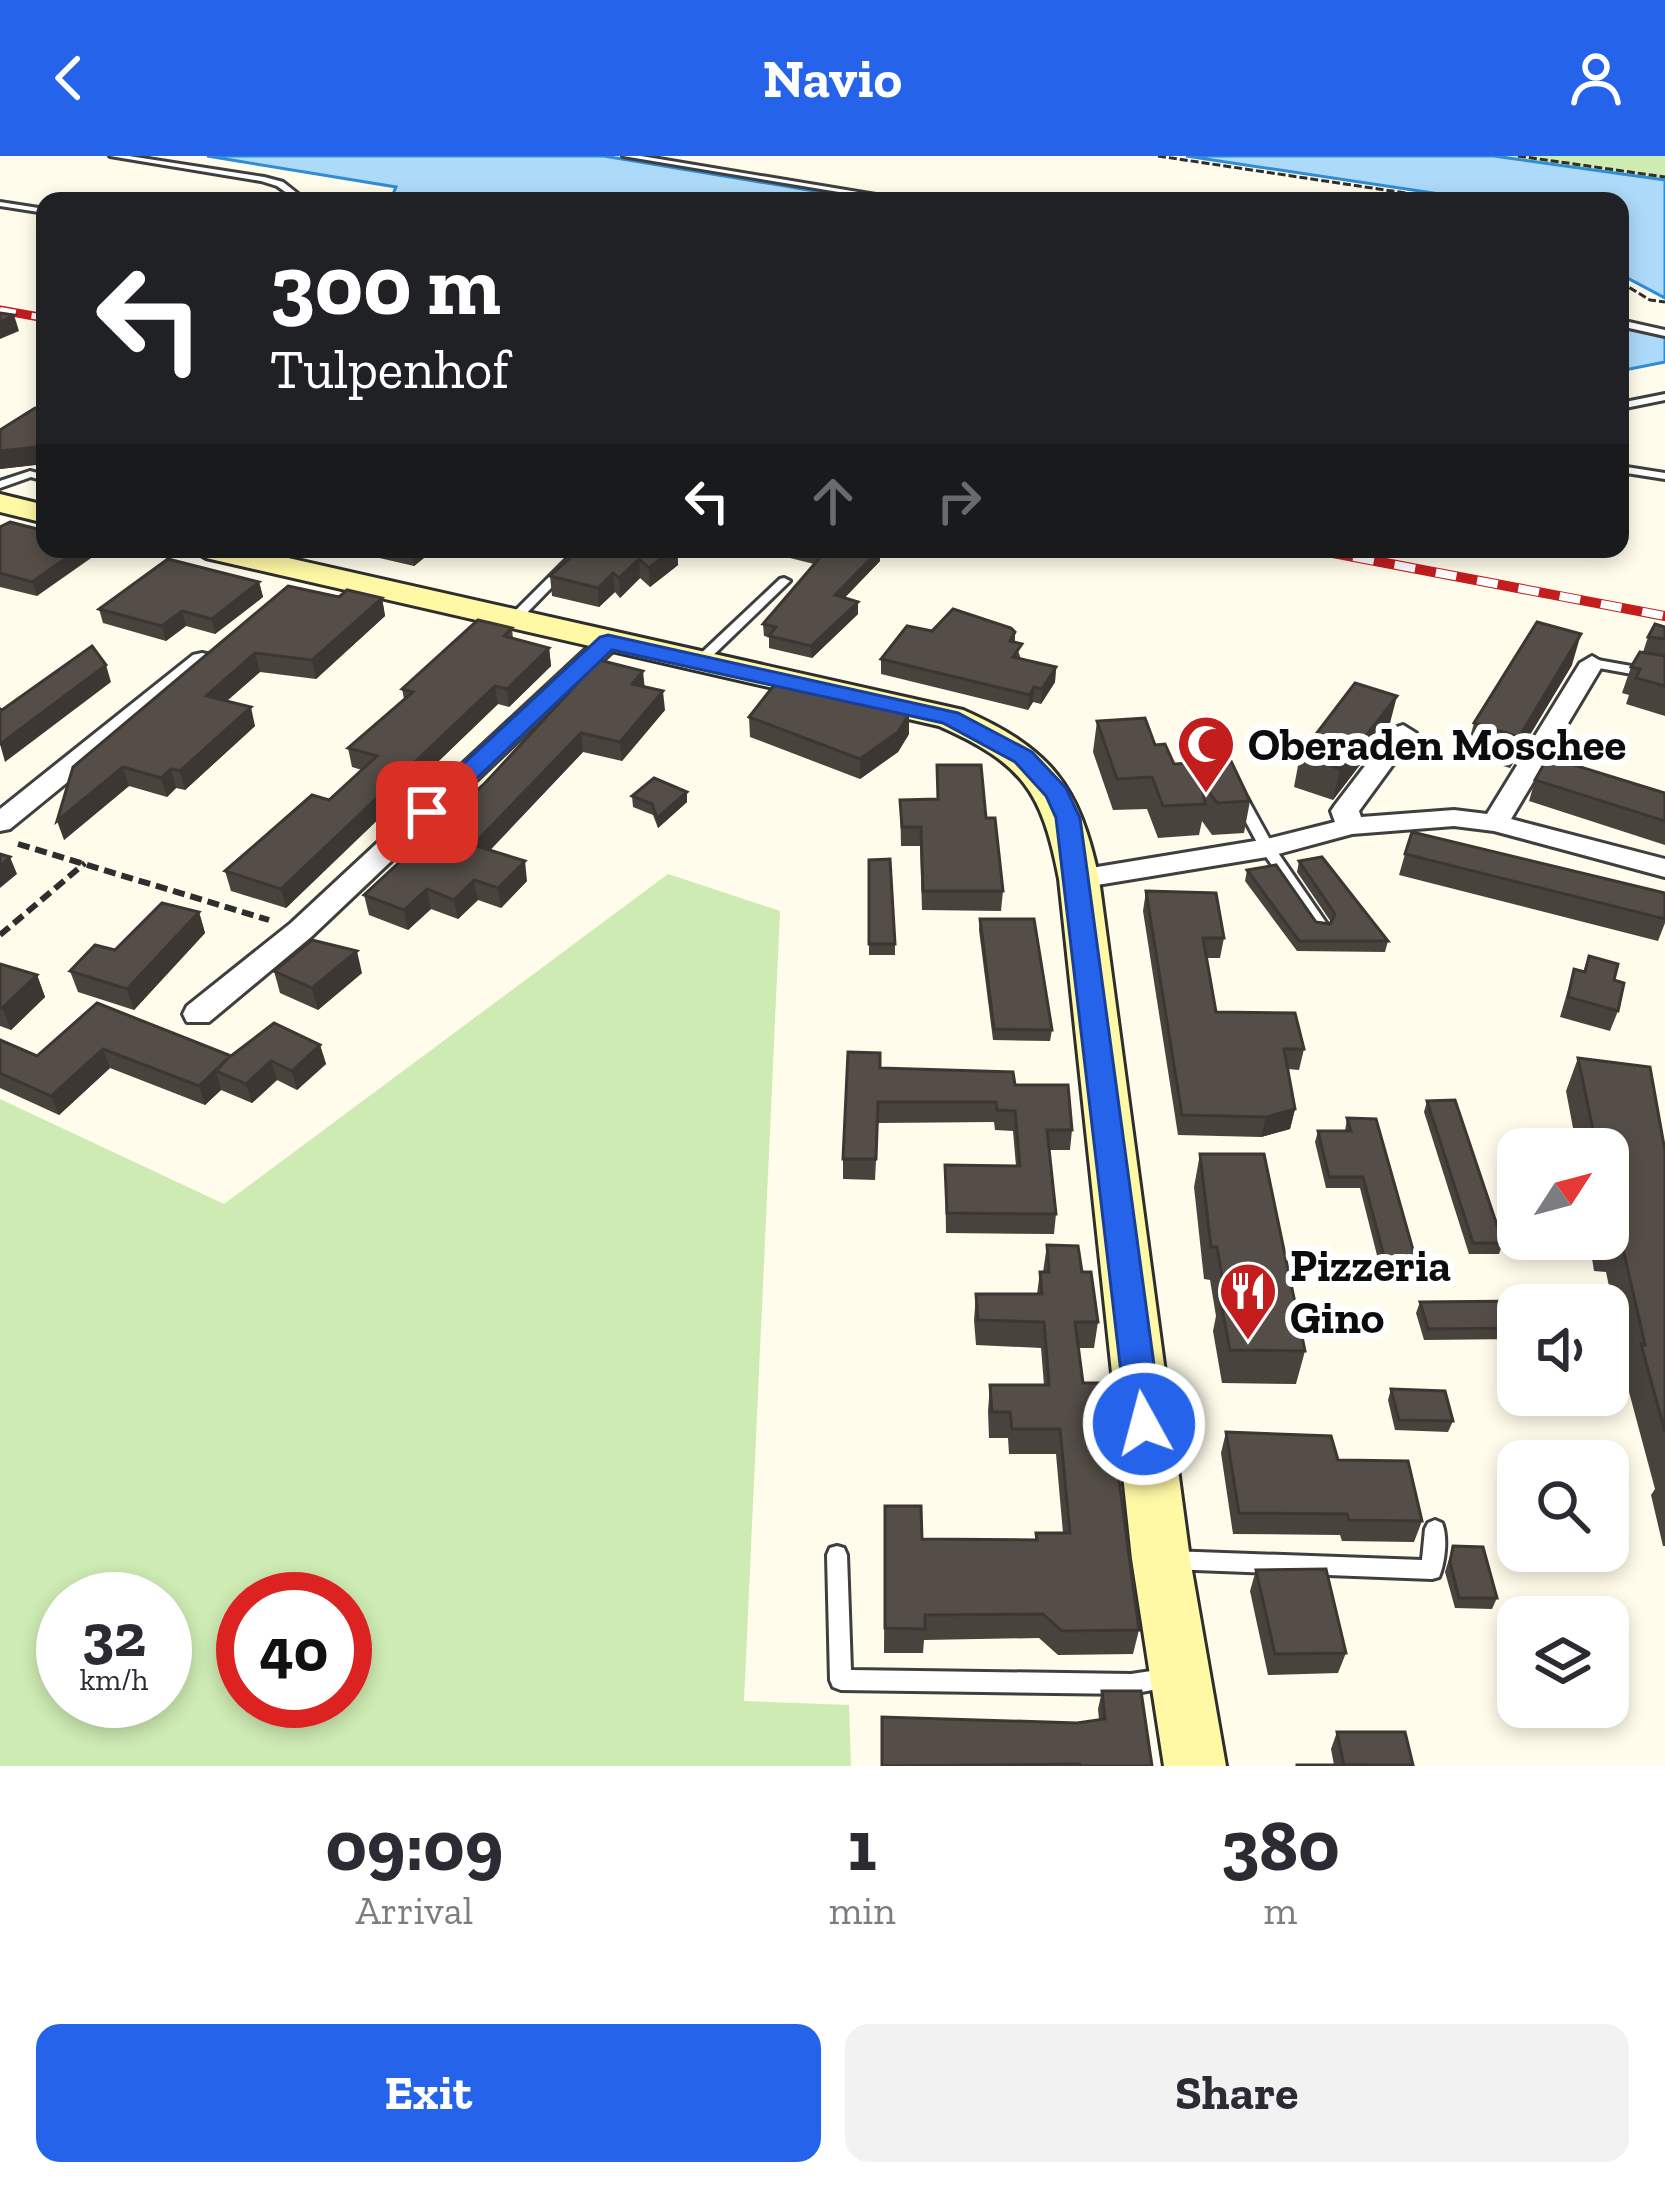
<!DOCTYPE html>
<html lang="en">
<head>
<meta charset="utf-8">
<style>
  :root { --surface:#fff; --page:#f2f2f3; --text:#2b2b33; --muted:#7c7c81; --accent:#2563eb }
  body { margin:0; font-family:"Zilla Slab",serif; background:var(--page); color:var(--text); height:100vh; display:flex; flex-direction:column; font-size:45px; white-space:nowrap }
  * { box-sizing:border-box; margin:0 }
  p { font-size:39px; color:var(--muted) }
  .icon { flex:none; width:66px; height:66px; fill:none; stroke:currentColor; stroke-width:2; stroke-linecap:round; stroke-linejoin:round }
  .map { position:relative; height:1610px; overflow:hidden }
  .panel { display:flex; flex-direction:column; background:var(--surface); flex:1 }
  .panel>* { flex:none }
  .guide { position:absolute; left:36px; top:36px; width:1593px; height:366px; border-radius:24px; box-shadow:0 6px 18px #0003; background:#202124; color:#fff; overflow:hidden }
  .needle { width:78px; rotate:54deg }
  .tools { position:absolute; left:1497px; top:972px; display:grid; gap:24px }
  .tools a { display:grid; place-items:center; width:132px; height:132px; border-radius:24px; background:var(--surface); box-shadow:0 6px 18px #0003; font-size:60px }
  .speed { position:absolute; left:36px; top:1416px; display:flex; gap:24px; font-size:60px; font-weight:700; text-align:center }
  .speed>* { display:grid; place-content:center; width:156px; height:156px; border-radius:50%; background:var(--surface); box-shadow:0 6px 18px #0003; line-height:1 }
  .speed small { font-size:30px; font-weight:400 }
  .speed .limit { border:18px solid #d22; background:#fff; color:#111 }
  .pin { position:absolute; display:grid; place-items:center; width:102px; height:102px; color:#fff; margin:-51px; border-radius:24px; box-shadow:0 6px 18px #0006 }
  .me { position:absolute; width:132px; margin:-66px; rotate:353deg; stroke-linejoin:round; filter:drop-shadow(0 0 9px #0008) }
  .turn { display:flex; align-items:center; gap:42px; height:252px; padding:0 36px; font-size:54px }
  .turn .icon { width:156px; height:156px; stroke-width:2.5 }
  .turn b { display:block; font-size:84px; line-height:102px }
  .lanes { display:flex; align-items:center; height:114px; padding:0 36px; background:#0003; justify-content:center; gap:60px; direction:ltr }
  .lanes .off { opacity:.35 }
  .eta { display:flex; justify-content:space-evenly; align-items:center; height:204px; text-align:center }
  .eta b { font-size:72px; font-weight:800; line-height:84px }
  .button { display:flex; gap:24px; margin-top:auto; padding:24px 36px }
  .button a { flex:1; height:138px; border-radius:24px; background:var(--accent); color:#fff; font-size:48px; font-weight:800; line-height:138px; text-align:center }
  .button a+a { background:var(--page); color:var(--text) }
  header { display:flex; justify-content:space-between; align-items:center; height:156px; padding:0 36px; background:var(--accent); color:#fff; font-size:54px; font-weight:800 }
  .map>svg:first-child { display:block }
</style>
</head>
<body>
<header><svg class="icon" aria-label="back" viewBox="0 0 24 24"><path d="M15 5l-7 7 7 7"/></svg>Navio<svg class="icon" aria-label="person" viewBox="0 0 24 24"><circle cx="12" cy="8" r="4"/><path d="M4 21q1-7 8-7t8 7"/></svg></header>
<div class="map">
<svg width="1665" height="1610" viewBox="0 0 1665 1610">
  <rect width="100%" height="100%" fill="#fffceb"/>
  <g fill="#ceebb3" fill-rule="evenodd">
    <path d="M1494,0H1665V24Z"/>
    <path d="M668,718L780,755L744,1545L849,1549L851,1610H0V943L224,1048ZM63,1443H165V1545H63ZM243,1443H345V1545H243Z"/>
  </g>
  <g fill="#addaf9" stroke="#308cd4" stroke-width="3">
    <path d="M207,0H604L874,45H390L396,31Z"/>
    <path d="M1186,0H1494L1665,24V142L1620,118V45H1486Z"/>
    <path d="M1620,169L1665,177V206L1620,215Z"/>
  </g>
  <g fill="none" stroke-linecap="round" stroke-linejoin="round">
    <g stroke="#3f3f3f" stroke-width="6">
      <g id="lane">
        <path d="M110,0H129L264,21L283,26L307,45H298L277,30L261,25Z"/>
        <path d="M623,0H641L912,45H893Z"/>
        <path d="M0,46L45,53V57L0,50Z"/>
        <path d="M1620,164L1665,174V180L1620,170Z"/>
        <path d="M1665,238V244L1620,253V247Z"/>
        <path d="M1620,310L1665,317V323L1620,316Z"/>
        <path d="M30,315L45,319V325L31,321L0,332V325Z"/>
        <path d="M577,393H589L517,467H509V461Z"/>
        <path d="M784,422L790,425L788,427L704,508H696V502L780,423Z"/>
        <path d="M1592,503L1665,516V524L1588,510L1586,507Z"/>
        <path d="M1240,638L1247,642L1274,691L1327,768L1329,771L1327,774H1317L1260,692L1233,642Z"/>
        <path d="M1435,1364L1442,1367C1448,1381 1445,1407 1439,1421L1432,1423L1170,1413L1163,1411L1160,1404L1163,1397L1170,1395L1422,1404L1425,1373L1428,1367Z"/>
        <path d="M837,1390L844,1392L847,1399L851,1514L1131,1518L1171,1512L1179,1515L1182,1522L1179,1529L1131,1538L841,1534L833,1531L830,1524L827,1399L830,1392Z"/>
      </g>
    </g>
    <g stroke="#3f3f3f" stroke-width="6">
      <g id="street">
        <path d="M608,479L620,486L617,491L311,781L209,866H187L183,858L187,850L291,767L599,481Z"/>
        <path d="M202,497L211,499V509L10,673L0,675V653L193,499Z"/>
        <path d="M1592,500L1604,507L1511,663L1665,703V721L1494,675L1454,670L1352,678L1267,701L1079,732L1065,723L1079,714L1267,683L1335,666L1331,655L1335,649L1394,572L1403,569L1416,577L1359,655L1361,661L1454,654L1487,658L1580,507Z"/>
      </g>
    </g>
    <g stroke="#2e2e2e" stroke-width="6">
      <g id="secondary">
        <path d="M0,338L45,349V367L0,356Z"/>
        <path d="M190,393H248L963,554C1051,593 1079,629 1099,723L1190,1403L1226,1610H1164L1132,1403L1059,723C1042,634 1022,607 939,570L206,402Z"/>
      </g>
    </g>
    <g stroke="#2e2e2e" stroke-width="3" stroke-dasharray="8 3" stroke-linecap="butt">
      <path d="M1158,0L1459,45"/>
      <path d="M1518,0L1665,21"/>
      <path d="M1620,126L1650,144L1665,146"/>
    </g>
    <g stroke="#2e2e2e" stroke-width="6" stroke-dasharray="12 6" stroke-linecap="butt">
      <path d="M18,688L269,764"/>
      <path d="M0,779L85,707"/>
    </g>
    <use href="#lane" fill="#fff" fill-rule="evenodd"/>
    <use href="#street" fill="#fff" fill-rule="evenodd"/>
    <use href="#secondary" fill="#fff9a6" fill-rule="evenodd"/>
    <g stroke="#c31d1e" stroke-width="9">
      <path id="rail-far1" d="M0,154L45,162"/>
    </g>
    <g stroke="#c31d1e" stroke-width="10">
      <path id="rail" d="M1312,393L1665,460"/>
    </g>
    <use href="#rail-far1" stroke="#fff" stroke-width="6" stroke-dasharray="16" stroke-linecap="butt"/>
    <use href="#rail" stroke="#fff" stroke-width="8" stroke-dasharray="21" stroke-linecap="butt"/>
  </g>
  <g fill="#49433e">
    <path d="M45,254V308L0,313Z"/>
    <path d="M0,371L45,375L37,440L0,431Z"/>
    <path d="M357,393H435L414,410L358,397Z"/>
    <path d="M580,393H677L678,409L650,431L640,422L620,442L615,436L599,451L552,440L550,420Z"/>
    <path d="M782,393H880V405L844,442L858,446V458L812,502L769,492V481L764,480L763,468L814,408L782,400Z"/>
    <path d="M259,426L263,441L215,478L186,470L166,485L103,467L99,453Z"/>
    <path d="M339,441L382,442L385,460L316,523L260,516L226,545L255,570L185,634L176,632L167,641L129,630L64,684L73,611Z"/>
    <path d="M1665,471V560L1626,548L1629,539L1622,537L1631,511L1643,496L1648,481Z"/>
    <path d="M512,472L513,483L549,492L551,510L509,551L498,548L286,752L231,735L225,715L329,644L362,614L352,611L348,592L404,543L402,533Z"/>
    <path d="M932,475L1015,476V486L1021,503L1056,511L1055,526L1041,548L1033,546L1028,554L881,518V503Z"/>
    <path d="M1572,509L1510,612L1465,599L1474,567Z"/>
    <path d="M644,530L665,554L622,605L583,596L490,694L527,725L501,752L478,744L458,763L431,753L408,774L369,759L364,739L485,627Z"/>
    <path d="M909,558V578L898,596L860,623L750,581L749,561Z"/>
    <path d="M1097,565L1155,589L1174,608L1250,645L1244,677L1212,679L1202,665L1199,679L1158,682L1147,653L1113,654L1093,596Z"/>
    <path d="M1389,571L1333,644L1294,631L1300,599Z"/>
    <path d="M937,609L986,662L1003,735L1001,755L922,754L920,690H901L900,644L937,643Z"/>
    <path d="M1535,624L1665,637V689L1529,645Z"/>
    <path d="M632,640L687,646L658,672L653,659L633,651Z"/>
    <path d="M1405,698L1665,737V767L1658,785L1399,719Z"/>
    <path d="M869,704L895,788V799H869Z"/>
    <path d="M1299,705L1388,785L1385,796L1297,795L1245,725L1247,714L1316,766L1330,768L1331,766L1297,716Z"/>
    <path d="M1146,735L1224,782L1220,802H1207L1216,856L1304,893L1299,914L1288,913L1295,953L1290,973L1261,981L1178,979L1143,755Z"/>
    <path d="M199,756L205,777L134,854L78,836L70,815Z"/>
    <path d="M980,763L1052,874L1050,885L993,884L979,774Z"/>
    <path d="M1589,800L1614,824L1618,855L1610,875L1560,861L1574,813L1583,816Z"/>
    <path d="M0,808L37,819L45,841L11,874L0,870Z"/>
    <path d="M274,815L362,817L318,854L280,837Z"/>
    <path d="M97,847L231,900L320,889L326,908L297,934L277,924L252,947L221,934L205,949L110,912L59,959L0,932V884L37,900Z"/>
    <path d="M1578,902L1665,995V1390H1663L1651,1339L1655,1333L1625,1221L1627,1215L1606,1116L1594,1115L1589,1083H1608V993H1577L1566,935Z"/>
    <path d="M880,912L1015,929L1072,974L1070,994H1049L1056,1058L1054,1078L946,1077L945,1009L1016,1010L1013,975L995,974L994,966L878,967L875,1024L843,1023V1003Z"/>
    <path d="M1427,945L1503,1087L1499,1098H1469L1424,956Z"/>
    <path d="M1347,962L1417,1108L1413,1119H1382L1360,1032H1326L1315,986L1318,975H1345Z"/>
    <path d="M1200,998L1305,1195L1296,1228L1222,1227L1213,1175L1216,1160L1210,1124L1204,1123L1194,1031Z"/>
    <path d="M1047,1089L1082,1116L1098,1166L1094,1192H1078L1083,1227L1139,1474L1133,1498L1058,1499L1039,1482L924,1484L923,1497H884L885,1350L922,1383L1035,1384L1036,1377H1063L1056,1298H1009L1008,1282H989L988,1255L990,1229H1044L1041,1192L976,1189L974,1164L976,1138H1037L1040,1116H1043Z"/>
    <path d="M1420,1146L1518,1149V1183L1424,1184L1416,1157Z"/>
    <path d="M1391,1233L1453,1265L1448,1276L1395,1274L1388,1244Z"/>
    <path d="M1226,1276L1338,1304L1422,1365L1414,1386L1342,1385L1340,1379L1233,1378L1221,1297Z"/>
    <path d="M1453,1390L1497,1442L1492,1453L1455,1452L1445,1416Z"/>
    <path d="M1256,1414L1346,1497L1338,1517L1268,1519L1250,1435Z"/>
    <path d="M1102,1535L1152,1610H881L1077,1567L1099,1564L1098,1553Z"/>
    <path d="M1337,1576L1412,1610H1296L1334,1609L1331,1593Z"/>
  </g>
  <g fill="#3c3732">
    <path d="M14,159L19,175L0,183V166Z"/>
    <path d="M37,291L42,308L0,313V295Z"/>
    <path d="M79,393H104L37,440L32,426Z"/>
    <path d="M411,393H435L414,410Z"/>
    <path d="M673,393H677L678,409L650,431L649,412Z"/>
    <path d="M880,393V405L835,452V439Z"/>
    <path d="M639,403L640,422L620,442L619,422Z"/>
    <path d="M613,417L615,436L599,451L598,432Z"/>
    <path d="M259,426L263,441L215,478L212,463Z"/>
    <path d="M382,442L385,460L316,523L312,504Z"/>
    <path d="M858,446V458L812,502L811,490Z"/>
    <path d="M182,455L186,470L166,485L162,470Z"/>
    <path d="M1581,478L1572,509L1510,612L1519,581Z"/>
    <path d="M549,492L551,510L509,551L507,533Z"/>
    <path d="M255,497L260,516L211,559L206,540Z"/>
    <path d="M106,509L111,526L5,606L0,588Z"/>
    <path d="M1056,511L1055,526L1041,548L1042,533Z"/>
    <path d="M643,515L645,534L632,528Z"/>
    <path d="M495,530L498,548L286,752L281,733Z"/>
    <path d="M1034,531L1033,546L1028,554L1030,539Z"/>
    <path d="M663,535L665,554L622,605L620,586Z"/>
    <path d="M1397,540L1389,571L1333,644L1340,613Z"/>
    <path d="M251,551L255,570L185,634L180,615Z"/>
    <path d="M909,558V578L898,596L860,623V603Z"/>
    <path d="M581,577L583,596L477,708L473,689Z"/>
    <path d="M123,611L129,630L64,684L57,665Z"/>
    <path d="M171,613L176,632L167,641L161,622Z"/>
    <path d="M687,636V646L658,672L657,662Z"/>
    <path d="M10,701L17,718L0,732V710Z"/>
    <path d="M525,705L527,725L501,752L498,732Z"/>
    <path d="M474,724L478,744L458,763L454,744Z"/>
    <path d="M427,733L431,753L408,774L404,754Z"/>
    <path d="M199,756L205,777L134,854L127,833Z"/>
    <path d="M357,795L362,817L318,854L312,832Z"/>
    <path d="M37,819L45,841L11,874L2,852Z"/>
    <path d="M320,889L326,908L297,934L292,915Z"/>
    <path d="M103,893L110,912L59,959L51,940Z"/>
    <path d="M229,901L216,915L221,934L205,949L199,930Z"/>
    <path d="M271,905L277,924L252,947L246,928Z"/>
    <path d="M1295,953L1290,973L1261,981L1266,961Z"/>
  </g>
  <g fill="#554e48" stroke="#3c3732" stroke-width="3">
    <path d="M0,157L14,159L0,166Z"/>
    <path d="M35,252L45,254V292L37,291L0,295V274Z"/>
    <path d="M10,366L45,375V393H79L32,426L0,417V371Z"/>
    <path d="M580,393H673L649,412L639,403L619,422L613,417L598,432L550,420Z"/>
    <path d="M804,393H880L835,439L858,446L811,490L769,480L776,471L763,468L823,398Z"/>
    <path d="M168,403L259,426L212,463L182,455L162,470L99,453Z"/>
    <path d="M288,430L339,441L347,434L382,442L312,504L255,497L206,540L251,551L180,615L171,613L161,622L123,611L57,665L73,611Z"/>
    <path d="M953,453L1011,472L1015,476L1010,485L1022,488L1013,501L1056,511L1042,533L1034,531L1030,539L881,503L907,470L932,475Z"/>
    <path d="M478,464L512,472L504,480L549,492L507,533L495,530L281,733L225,715L312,639L329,644L377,600L348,592L413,536L402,533Z"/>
    <path d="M1537,466L1581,478L1519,581L1474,567Z"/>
    <path d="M1655,468L1665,471V483L1648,481Z"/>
    <path d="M92,490L106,509L0,588V553L2,554Z"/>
    <path d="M1640,496L1665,500V530L1636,522L1640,513L1631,511Z"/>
    <path d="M599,504L643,515L632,528L663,535L620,586L581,577L473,689L525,705L498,732L474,724L454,744L427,733L404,754L364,739L485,627Z"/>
    <path d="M1355,527L1397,540L1340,613L1300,599Z"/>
    <path d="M775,528L909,558L898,576L860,603L749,561Z"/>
    <path d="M1145,562L1155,589L1165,588L1174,608L1231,605L1250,645L1217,647L1201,625L1205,648L1163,650L1152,621L1117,623L1097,565Z"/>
    <path d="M1548,601L1665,637V665L1535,624Z"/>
    <path d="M937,609H981L986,662H995L1003,735H923L921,671H902L900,644L938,643Z"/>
    <path d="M654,622L687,636L657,662L652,648L632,640Z"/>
    <path d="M1412,676L1665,737V763L1405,698Z"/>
    <path d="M0,698L10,701L0,710Z"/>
    <path d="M1322,701L1388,785H1299L1247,714L1276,709L1316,766L1330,768L1335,758L1299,705Z"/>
    <path d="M890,703L895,788H869V704Z"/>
    <path d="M1146,735L1216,737L1224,782H1203L1216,856L1295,857L1304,893H1284L1295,953L1266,961L1182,959Z"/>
    <path d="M162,747L199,756L127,833L70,815L95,789L115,794Z"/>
    <path d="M980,763H1034L1052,874L994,873Z"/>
    <path d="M312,784L357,795L312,832L274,815Z"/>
    <path d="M1589,800L1618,808L1614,824L1624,827L1618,855L1568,841L1574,813L1585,816Z"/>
    <path d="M0,808L37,819L2,852L0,851Z"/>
    <path d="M97,847L231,900L274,867L320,889L292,915L271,905L246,928L216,915L229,901L199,930L103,893L51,940L0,917V884L37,900Z"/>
    <path d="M848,896L880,897V912L1013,916L1015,929H1068L1072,974H1047L1056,1058L947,1057L945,1009L1020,1010L1015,955L997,954L996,946H878L876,1003H843Z"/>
    <path d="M1578,902L1650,911L1665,995V1276L1641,1188L1645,1189L1621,1084L1609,1082L1608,993H1597Z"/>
    <path d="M1455,944L1503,1087H1473L1427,945Z"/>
    <path d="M1347,962L1376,963L1417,1108H1386L1363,1021H1329L1318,975H1351Z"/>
    <path d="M1200,998H1264L1305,1195L1230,1194L1220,1143H1226L1217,1091H1211Z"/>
    <path d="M1047,1089L1078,1090L1082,1116H1091L1098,1166H1075L1083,1227H1106L1139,1474L1062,1475L1043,1458L925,1459V1473L885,1472V1350H921L922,1383L1037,1384L1036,1377H1070L1060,1273H1012L1010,1256H992L990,1229H1049L1044,1166L978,1164L976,1138H1042L1040,1116H1049Z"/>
    <path d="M1527,1145L1529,1149H1518V1172L1428,1173L1420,1146Z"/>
    <path d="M1391,1233L1445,1235L1453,1265L1399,1264Z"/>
    <path d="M1226,1276L1331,1280L1338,1304L1408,1305L1422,1365L1349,1364L1347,1358L1239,1357Z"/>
    <path d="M1453,1390L1483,1391L1497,1442H1459L1450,1406Z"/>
    <path d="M1326,1413L1346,1497L1275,1498L1256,1414Z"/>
    <path d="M1102,1535H1141L1152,1610H1081L1080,1608L882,1610V1561L1077,1567L1105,1563Z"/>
    <path d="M1337,1576H1405L1413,1609H1344Z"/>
    <rect x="1297" y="1609" width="68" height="1"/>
  </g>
  <path fill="#2563eb" stroke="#184099" stroke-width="3" d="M608,479L958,557L1032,596L1066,632L1080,662L1162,1268L1157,1278L1144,1282L1132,1278L1127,1268L1056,662L1046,640L1015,606L943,567L612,494L436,661H418L414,656L418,650L600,481Z"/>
  <defs>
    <g id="mosque-pin" transform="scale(3)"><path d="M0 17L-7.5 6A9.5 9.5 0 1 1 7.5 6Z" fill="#c31d1e" stroke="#fff"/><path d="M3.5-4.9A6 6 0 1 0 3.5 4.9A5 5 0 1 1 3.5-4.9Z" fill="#fff"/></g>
    <g id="restaurant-pin" transform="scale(3)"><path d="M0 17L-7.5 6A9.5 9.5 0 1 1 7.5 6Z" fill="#c31d1e" stroke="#fff"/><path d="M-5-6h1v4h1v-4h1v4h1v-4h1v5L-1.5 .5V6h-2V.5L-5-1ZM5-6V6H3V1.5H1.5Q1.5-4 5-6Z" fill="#fff"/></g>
  </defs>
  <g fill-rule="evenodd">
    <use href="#mosque-pin" x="1206" y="588"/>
    <use href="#restaurant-pin" x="1248" y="1135"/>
  </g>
  <g text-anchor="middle" stroke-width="12" stroke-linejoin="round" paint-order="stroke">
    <g font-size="45" font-weight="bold" fill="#0c0c0c" stroke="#fff" text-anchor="start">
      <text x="1248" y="604">Oberaden Moschee</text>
      <text x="1290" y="1125">Pizzeria<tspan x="1290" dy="52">Gino</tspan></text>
    </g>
  </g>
</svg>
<div class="tools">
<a><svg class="needle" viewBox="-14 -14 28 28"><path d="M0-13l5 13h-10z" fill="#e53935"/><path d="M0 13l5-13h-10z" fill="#7c7c81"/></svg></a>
<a><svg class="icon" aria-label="sound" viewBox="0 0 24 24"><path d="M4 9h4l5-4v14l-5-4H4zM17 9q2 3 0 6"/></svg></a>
<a><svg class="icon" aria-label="search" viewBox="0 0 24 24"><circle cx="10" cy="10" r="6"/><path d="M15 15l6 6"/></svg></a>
<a><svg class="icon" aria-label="layers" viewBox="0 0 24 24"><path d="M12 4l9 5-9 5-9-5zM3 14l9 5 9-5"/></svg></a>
</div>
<div class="speed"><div>32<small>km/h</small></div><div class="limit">40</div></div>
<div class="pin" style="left:427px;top:656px;background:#d93025"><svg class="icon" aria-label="arrive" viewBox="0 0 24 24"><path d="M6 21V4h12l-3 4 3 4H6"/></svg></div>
<svg class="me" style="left:1144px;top:1268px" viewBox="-20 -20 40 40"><circle r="17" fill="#2563eb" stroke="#fff" stroke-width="3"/><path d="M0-11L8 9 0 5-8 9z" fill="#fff"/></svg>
<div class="guide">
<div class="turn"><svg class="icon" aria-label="left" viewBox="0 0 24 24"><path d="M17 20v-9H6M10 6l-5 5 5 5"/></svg><div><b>300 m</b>Tulpenhof</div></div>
<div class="lanes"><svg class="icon" aria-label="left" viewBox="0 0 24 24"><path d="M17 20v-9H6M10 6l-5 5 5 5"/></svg><svg class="icon off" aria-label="ahead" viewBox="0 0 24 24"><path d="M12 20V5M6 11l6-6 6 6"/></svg><svg class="icon off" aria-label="right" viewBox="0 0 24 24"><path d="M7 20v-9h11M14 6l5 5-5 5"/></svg></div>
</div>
</div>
<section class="panel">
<div class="eta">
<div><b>09:09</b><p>Arrival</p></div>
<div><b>1</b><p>min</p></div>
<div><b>380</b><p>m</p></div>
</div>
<div class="button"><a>Exit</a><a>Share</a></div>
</section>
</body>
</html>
